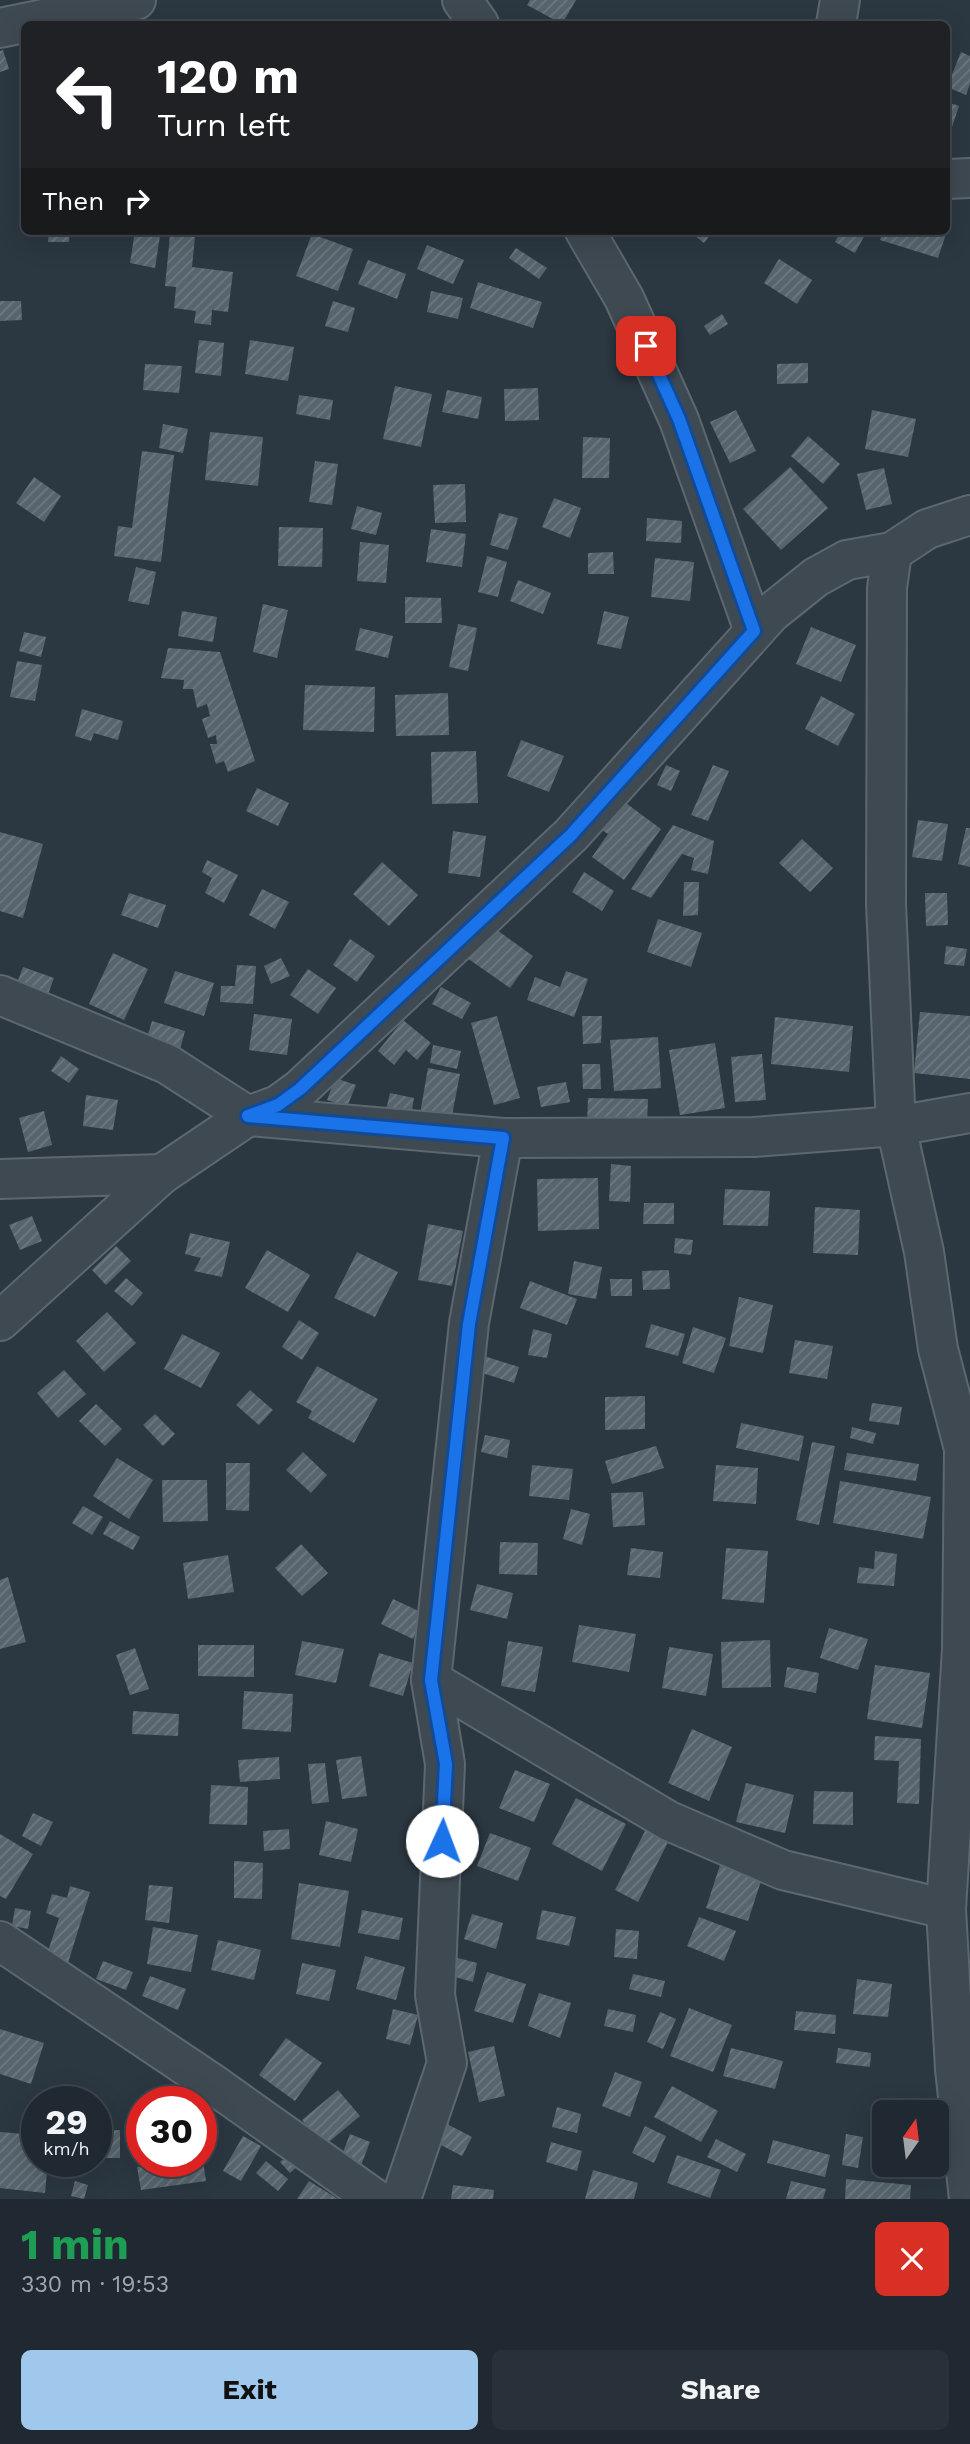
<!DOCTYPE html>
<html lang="en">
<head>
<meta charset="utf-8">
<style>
  :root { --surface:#202931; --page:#283139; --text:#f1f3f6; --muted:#a2a6ab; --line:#3d454d; --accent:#a0c8ec }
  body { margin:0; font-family:"Work Sans",sans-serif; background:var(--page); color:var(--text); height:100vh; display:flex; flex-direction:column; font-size:26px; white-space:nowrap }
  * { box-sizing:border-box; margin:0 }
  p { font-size:23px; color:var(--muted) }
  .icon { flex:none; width:38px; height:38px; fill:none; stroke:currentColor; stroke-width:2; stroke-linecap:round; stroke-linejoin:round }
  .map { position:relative; height:2199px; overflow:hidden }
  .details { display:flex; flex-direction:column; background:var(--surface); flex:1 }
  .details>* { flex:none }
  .banner { position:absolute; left:21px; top:21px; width:929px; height:214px; border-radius:10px; box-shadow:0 7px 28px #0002,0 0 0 2px var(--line); background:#202124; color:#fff; overflow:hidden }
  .needle { width:46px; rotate:14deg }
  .controls { position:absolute; left:872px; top:2100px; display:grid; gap:14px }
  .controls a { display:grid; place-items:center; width:77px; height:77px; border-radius:10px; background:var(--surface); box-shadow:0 7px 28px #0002,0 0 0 2px var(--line); font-size:35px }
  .speed { position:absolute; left:21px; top:2086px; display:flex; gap:14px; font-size:35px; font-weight:700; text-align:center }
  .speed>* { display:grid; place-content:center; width:91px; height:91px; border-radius:50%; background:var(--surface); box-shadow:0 7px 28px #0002,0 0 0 2px var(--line); line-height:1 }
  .speed small { font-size:18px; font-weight:400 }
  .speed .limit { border:10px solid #d22; background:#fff; color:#111 }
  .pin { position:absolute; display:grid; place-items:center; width:60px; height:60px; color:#fff; margin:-30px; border-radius:14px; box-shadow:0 4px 10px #0006 }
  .me { position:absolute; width:77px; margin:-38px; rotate:2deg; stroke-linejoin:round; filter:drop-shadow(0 0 5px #0008) }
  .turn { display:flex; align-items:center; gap:24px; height:147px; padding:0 21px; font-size:32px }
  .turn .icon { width:91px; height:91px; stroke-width:2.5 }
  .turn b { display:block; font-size:49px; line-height:60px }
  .then { display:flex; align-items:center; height:66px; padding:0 21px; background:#0003; gap:14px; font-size:26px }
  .round { display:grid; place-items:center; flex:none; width:74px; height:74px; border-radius:10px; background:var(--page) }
  .head { display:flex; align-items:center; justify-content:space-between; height:119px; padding:0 21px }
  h1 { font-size:42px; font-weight:700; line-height:52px; color:#1e9e55 }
  .action { display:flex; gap:14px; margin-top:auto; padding:14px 21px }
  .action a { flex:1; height:80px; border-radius:10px; background:var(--accent); color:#111; font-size:28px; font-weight:700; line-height:80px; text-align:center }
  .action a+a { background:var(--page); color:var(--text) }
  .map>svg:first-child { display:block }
</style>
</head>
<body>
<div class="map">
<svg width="970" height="2199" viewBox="0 0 970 2199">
  <defs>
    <pattern id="building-hatch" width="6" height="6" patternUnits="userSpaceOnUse" patternTransform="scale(1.75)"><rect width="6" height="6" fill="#57646d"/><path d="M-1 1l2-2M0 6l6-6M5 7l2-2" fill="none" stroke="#6d7980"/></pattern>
  </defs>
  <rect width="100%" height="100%" fill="#2b3741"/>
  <g fill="url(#building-hatch)">
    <path d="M530,0H576L562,24L527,5Z"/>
    <path d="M3,50L9,69L0,72V51Z"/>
    <path d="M961,52L970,56V84L966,95L947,87Z"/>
    <path d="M947,102L959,106L947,142Z"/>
    <path d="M49,231H70L69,242H48Z"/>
    <path d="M135,231L160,236L155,268L130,263Z"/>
    <path d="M689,231H713L704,243Z"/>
    <path d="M841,231H867L855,253L835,242Z"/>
    <path d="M883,231H947L938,258L880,240Z"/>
    <path d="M312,234L353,249L338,291L296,276Z"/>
    <path d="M170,235L195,237L192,267L233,272L228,312L212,310L211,325L194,323L196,311L174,308L176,287L165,286Z"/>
    <path d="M427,245L464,260L453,284L417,269Z"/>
    <path d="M516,248L547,268L539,279L509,258Z"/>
    <path d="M779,259L812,280L797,304L764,283Z"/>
    <path d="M368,260L406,274L397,299L358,284Z"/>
    <path d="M478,282L542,302L533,328L470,308Z"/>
    <path d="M431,291L463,298L458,319L427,312Z"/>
    <path d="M0,301H21L22,320L0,321Z"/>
    <path d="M333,301L355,308L348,332L325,326Z"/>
    <path d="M722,314L728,324L710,335L704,326Z"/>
    <path d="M199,340L224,343L221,376L195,373Z"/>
    <path d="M250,340L294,347L288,381L245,374Z"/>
    <path d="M808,363V383L777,384V364Z"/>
    <path d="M145,364L182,366L179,393L143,390Z"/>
    <path d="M395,386L432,394L421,447L383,439Z"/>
    <path d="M538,388L539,420L505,421L504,389Z"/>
    <path d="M447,390L482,397L478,419L442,412Z"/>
    <path d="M299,395L333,400L330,420L296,414Z"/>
    <path d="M736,410L756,451L730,463L710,422Z"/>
    <path d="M872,410L916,419L908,457L865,449Z"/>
    <path d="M163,424L188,429L183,453L159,448Z"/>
    <path d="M210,432L263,437L258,486L205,480Z"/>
    <path d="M808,436L840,464L823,484L791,456Z"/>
    <path d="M583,437L610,438L609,478H582Z"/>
    <path d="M142,451L174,455L161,562L114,556L118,526L132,528Z"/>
    <path d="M315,461L338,464L332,505L309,502Z"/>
    <path d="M790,467L828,508L781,550L743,509Z"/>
    <path d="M884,468L892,504L866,510L857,474Z"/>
    <path d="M34,477L61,496L44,522L16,503Z"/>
    <path d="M465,484L466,522L435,523L433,485Z"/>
    <path d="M554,498L581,508L570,538L542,527Z"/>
    <path d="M357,506L382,513L376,535L351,529Z"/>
    <path d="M499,513L518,518L508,550L490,545Z"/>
    <path d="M647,518L682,521L681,543L646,541Z"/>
    <path d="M279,527L323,528L322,567L278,566Z"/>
    <path d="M431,529L466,534L462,567L426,562Z"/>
    <path d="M360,542L389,545L386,583L357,581Z"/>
    <path d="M613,552L614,574H588V553Z"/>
    <path d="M487,556L507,562L498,597L478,592Z"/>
    <path d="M655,558L694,562L690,601L651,597Z"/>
    <path d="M136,567L156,572L149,605L128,601Z"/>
    <path d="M518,580L551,593L543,614L510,601Z"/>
    <path d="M405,597L441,598L442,623H405Z"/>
    <path d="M263,604L288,610L277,658L253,652Z"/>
    <path d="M182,611L217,617L213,642L178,636Z"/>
    <path d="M604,611L629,617L621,649L597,644Z"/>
    <path d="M458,624L477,628L468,671L449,667Z"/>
    <path d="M811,627L856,645L841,682L796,664Z"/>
    <path d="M360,628L393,636L388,658L355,650Z"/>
    <path d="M24,632L46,637L41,657L19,651Z"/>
    <path d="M168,648L220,652L255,761L228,772L224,761L216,764L210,744H217L216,735L208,738L202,719L210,716L207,704L197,708L193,689H183L184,680L161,678Z"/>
    <path d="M17,661L42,665L35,701L10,697Z"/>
    <path d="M305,685L375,687L374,732L303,730Z"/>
    <path d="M448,693L449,735L396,736L395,695Z"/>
    <path d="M821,696L855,714L838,746L805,729Z"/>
    <path d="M82,709L123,721L118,740L94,733L91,741L75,736Z"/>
    <path d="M521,740L564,756L549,792L507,776Z"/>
    <path d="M476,751L478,803L432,804L431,752Z"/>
    <path d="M666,765L680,771L671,791L657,785Z"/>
    <path d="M713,765L729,771L708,821L691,815Z"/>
    <path d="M257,788L289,803L278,826L246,811Z"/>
    <path d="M615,795L661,829L624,880L592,857L608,834L594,825Z"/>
    <path d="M918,820L948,824L942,861L912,857Z"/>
    <path d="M673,825L714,841L708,874L691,870L694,858L682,854L651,898L631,889Z"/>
    <path d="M966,828H970V867L958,864Z"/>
    <path d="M453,831L486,836L480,877L448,873Z"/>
    <path d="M0,832L43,844L23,918L0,911Z"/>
    <path d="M802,839L833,868L810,892L779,863Z"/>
    <path d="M207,860L238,875L224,903L205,893L212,878L202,872Z"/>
    <path d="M382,862L418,895L389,926L353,894Z"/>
    <path d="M584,872L614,891L602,911L572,892Z"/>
    <path d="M684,882H699L698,915L683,916Z"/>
    <path d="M262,889L289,902L275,929L249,915Z"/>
    <path d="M129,893L166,905L158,928L121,915Z"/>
    <path d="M925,893H947L948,925L926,926Z"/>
    <path d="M658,919L702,933L691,967L647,952Z"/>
    <path d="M490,925L533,956L510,988L467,958Z"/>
    <path d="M350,939L375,956L357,982L333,965Z"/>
    <path d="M946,946L967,949L964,966L944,964Z"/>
    <path d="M113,953L148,969L124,1020L89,1004Z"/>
    <path d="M281,958L290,976L271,984L264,966Z"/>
    <path d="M237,965L256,966L253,1004L220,1002L221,986H235Z"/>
    <path d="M23,967L54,978L44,1005L13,994Z"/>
    <path d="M308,969L336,988L318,1014L290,995Z"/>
    <path d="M175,971L214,983L204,1016L164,1003Z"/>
    <path d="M566,971L588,979L574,1017L527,1000L535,977L560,987Z"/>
    <path d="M441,987L471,1003L462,1019L432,1004Z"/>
    <path d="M920,1012L970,1016V1079L914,1073Z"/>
    <path d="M254,1014L292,1019L287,1055L249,1050Z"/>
    <path d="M497,1016L520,1098L494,1105L471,1023Z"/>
    <path d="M582,1016H602L601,1043L583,1044Z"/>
    <path d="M775,1017L853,1026L849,1072L771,1064Z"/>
    <path d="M403,1020L431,1043L417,1060L406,1050L394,1065L378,1051Z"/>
    <path d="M152,1021L185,1031L177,1061L143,1051Z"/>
    <path d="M658,1037L661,1088L614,1091L610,1040Z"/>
    <path d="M715,1043L725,1108L680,1115L669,1050Z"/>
    <path d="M433,1045L461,1051L457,1069L430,1063Z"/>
    <path d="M762,1054L766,1100L735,1102L731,1057Z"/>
    <path d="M61,1056L79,1069L69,1083L51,1071Z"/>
    <path d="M582,1064H600L601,1089H583Z"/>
    <path d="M428,1068L460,1074L449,1131L418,1125Z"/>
    <path d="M335,1078L356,1085L347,1107L327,1100Z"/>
    <path d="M566,1082L570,1102L541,1107L537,1087Z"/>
    <path d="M390,1093L414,1098L411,1116L386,1110Z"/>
    <path d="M86,1095L118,1100L113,1130L83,1126Z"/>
    <path d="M588,1098L648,1099L647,1126L587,1125Z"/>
    <path d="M44,1111L52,1145L28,1152L19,1118Z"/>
    <path d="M611,1164L631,1166L630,1202L609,1201Z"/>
    <path d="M598,1178L599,1229L538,1231L537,1179Z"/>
    <path d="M725,1189L770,1191L768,1226L723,1225Z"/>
    <path d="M644,1203H674V1224H643Z"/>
    <path d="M815,1207L860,1210L858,1255L813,1253Z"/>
    <path d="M32,1216L42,1241L20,1250L9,1225Z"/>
    <path d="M428,1224L463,1231L452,1286L418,1280Z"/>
    <path d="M190,1233L230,1242L222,1277L194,1271L201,1258L185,1254Z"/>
    <path d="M675,1238L693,1240L691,1255L674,1253Z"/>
    <path d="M116,1246L131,1261L106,1285L92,1270Z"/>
    <path d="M267,1250L310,1275L288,1312L245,1288Z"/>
    <path d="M357,1252L398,1272L375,1317L334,1298Z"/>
    <path d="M574,1261L602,1267L596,1299L568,1294Z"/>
    <path d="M669,1270L670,1289L643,1290L642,1271Z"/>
    <path d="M126,1278L143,1293L132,1306L114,1291Z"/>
    <path d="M610,1279H632V1296H611Z"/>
    <path d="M530,1281L577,1299L567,1325L520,1308Z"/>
    <path d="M739,1297L773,1305L763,1353L729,1346Z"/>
    <path d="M107,1312L136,1343L104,1372L76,1341Z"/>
    <path d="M299,1320L319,1333L302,1360L282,1347Z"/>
    <path d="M651,1324L685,1334L678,1356L645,1347Z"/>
    <path d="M693,1327L726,1338L714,1373L682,1363Z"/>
    <path d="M533,1329L552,1334L547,1358L528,1355Z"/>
    <path d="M182,1334L220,1353L201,1388L164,1369Z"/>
    <path d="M795,1340L833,1346L827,1379L789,1373Z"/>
    <path d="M484,1356L519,1367L514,1383L479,1372Z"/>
    <path d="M317,1366L378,1399L354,1443L308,1418L312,1411L296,1402Z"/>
    <path d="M64,1370L86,1394L58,1418L37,1393Z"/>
    <path d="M250,1390L273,1410L259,1425L236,1405Z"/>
    <path d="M645,1396V1429L605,1430V1397Z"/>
    <path d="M872,1403L902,1407L899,1425L869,1421Z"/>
    <path d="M96,1404L122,1429L105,1446L79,1421Z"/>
    <path d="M155,1414L175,1434L163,1446L143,1425Z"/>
    <path d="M741,1423L804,1436L799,1461L736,1448Z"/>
    <path d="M852,1427L876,1433L873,1444L850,1438Z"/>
    <path d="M485,1435L510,1440L507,1458L481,1452Z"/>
    <path d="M812,1442L835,1446L819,1525L796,1520Z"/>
    <path d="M656,1446L664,1468L612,1484L605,1461Z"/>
    <path d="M303,1452L327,1475L311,1493L286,1470Z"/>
    <path d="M847,1453L919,1464L916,1481L844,1470Z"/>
    <path d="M117,1458L153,1480L129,1519L93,1496Z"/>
    <path d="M226,1463H250L249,1511L226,1510Z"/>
    <path d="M532,1465L573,1469L569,1500L529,1496Z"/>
    <path d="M716,1465L758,1468L756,1504L713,1501Z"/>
    <path d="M162,1480H207L208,1521L163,1522Z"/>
    <path d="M840,1481L931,1497L923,1539L833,1523Z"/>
    <path d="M643,1492L645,1525L613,1527L611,1493Z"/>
    <path d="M83,1506L103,1517L92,1535L72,1523Z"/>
    <path d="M571,1509L590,1514L582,1545L563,1539Z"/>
    <path d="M110,1521L140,1537L133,1550L103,1534Z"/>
    <path d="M500,1542L538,1543L537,1575L499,1574Z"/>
    <path d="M301,1544L328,1573L302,1596L275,1568Z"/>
    <path d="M631,1548L663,1552L660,1578L627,1575Z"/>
    <path d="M726,1548L768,1551L764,1603L722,1599Z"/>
    <path d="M875,1551L897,1554L894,1586L857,1583L859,1567L874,1569Z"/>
    <path d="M228,1555L234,1592L188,1599L183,1563Z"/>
    <path d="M8,1577L26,1642L0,1649V1580Z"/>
    <path d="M477,1584L513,1593L507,1619L470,1610Z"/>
    <path d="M393,1599L425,1614L413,1639L381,1624Z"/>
    <path d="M579,1625L636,1634L629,1672L572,1662Z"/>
    <path d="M829,1628L868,1639L858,1670L820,1658Z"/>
    <path d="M770,1640L771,1687L722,1688L721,1642Z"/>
    <path d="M302,1641L344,1649L336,1683L295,1675Z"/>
    <path d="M508,1641L543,1647L535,1692L501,1686Z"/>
    <path d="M198,1645H254V1677L198,1676Z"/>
    <path d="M669,1647L713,1654L706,1696L662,1688Z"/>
    <path d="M135,1648L149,1689L130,1695L116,1655Z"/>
    <path d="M379,1653L413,1663L403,1696L369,1686Z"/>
    <path d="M875,1665L930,1673L922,1728L867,1719Z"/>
    <path d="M787,1667L819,1673L816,1693L784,1687Z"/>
    <path d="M244,1691L293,1694L291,1732L242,1729Z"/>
    <path d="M133,1711L179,1714L178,1736L132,1734Z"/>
    <path d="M692,1729L732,1747L709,1801L668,1783Z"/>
    <path d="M875,1736L921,1739L919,1804L897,1803L899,1761L874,1760Z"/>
    <path d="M361,1756L367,1796L342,1799L336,1760Z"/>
    <path d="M279,1757L280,1779L240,1782L238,1760Z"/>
    <path d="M325,1763L329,1802L312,1804L308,1764Z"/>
    <path d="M515,1770L550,1784L534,1822L499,1808Z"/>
    <path d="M746,1783L794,1795L785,1833L736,1822Z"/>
    <path d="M211,1785L248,1787L247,1825L209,1824Z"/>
    <path d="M814,1791L853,1792V1825L813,1824Z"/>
    <path d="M576,1798L626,1824L602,1871L552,1844Z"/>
    <path d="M33,1813L53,1822L41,1846L22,1836Z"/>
    <path d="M326,1821L358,1829L351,1862L319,1855Z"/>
    <path d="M648,1825L671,1836L638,1902L615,1890Z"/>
    <path d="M289,1829L290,1849L264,1851L263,1831Z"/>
    <path d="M490,1833L531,1848L518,1881L477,1866Z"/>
    <path d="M0,1834L33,1854L6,1899L0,1896Z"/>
    <path d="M234,1861L263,1863L262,1899L234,1898Z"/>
    <path d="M720,1865L762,1878L748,1921L706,1908Z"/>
    <path d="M299,1883L349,1891L340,1947L291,1939Z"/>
    <path d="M149,1885L173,1887L169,1923L145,1920Z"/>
    <path d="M70,1886L90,1892L68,1963L46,1957L59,1918L46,1913L52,1894L67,1898Z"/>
    <path d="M15,1908L31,1911L28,1929L12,1926Z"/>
    <path d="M362,1910L403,1918L399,1940L358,1933Z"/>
    <path d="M542,1910L576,1917L569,1946L536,1939Z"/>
    <path d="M472,1914L503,1923L496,1949L464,1939Z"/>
    <path d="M699,1917L736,1931L724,1961L687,1946Z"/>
    <path d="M153,1927L198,1935L191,1972L147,1964Z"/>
    <path d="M616,1929L639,1931L637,1959L614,1957Z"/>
    <path d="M218,1940L261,1950L254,1980L211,1970Z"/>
    <path d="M365,1956L405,1967L396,2000L356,1989Z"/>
    <path d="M450,1956L477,1963L473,1982L445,1974Z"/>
    <path d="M103,1961L133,1972L126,1990L96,1979Z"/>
    <path d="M302,1963L336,1970L329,2001L296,1994Z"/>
    <path d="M487,1972L526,1984L513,2023L474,2011Z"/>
    <path d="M633,1974L665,1981L661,1997L629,1989Z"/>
    <path d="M150,1976L186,1989L178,2010L142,1996Z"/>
    <path d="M857,1979L892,1984L888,2017L853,2014Z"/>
    <path d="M539,1993L571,2003L560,2038L528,2026Z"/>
    <path d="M689,2008L732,2025L713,2072L670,2056Z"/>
    <path d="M393,2009L418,2015L410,2045L386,2039Z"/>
    <path d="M608,2009L636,2015L633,2032L604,2026Z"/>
    <path d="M796,2011L836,2015L835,2034L794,2030Z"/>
    <path d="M660,2012L676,2019L663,2049L647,2042Z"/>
    <path d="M0,2029L44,2043L31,2084L0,2074Z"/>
    <path d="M286,2038L322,2063L295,2101L259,2075Z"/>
    <path d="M494,2046L505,2096L479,2102L468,2052Z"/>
    <path d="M731,2048L783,2061L775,2089L723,2076Z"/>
    <path d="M838,2048L871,2053L870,2067L836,2063Z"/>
    <path d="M615,2072L642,2082L630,2117L602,2106Z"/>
    <path d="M672,2086L718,2111L701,2142L654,2117Z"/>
    <path d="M338,2090L360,2116L324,2146L302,2120Z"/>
    <path d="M557,2107L581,2114L577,2133L552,2127Z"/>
    <path d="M208,2120L212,2149L201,2151V2121Z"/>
    <path d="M447,2124L472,2137L462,2156L437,2143Z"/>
    <path d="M645,2126L666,2136L654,2163L632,2153Z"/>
    <path d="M120,2130V2158H96V2131Z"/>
    <path d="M0,2132L37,2135V2161H48L45,2193L0,2188Z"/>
    <path d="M350,2134L370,2142L360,2168L340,2160Z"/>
    <path d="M846,2134L863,2137L858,2168L842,2165Z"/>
    <path d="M243,2136L261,2146L241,2181L223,2171Z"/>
    <path d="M716,2139L746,2154L737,2172L707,2157Z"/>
    <path d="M773,2140L830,2155L825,2177L767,2163Z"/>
    <path d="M551,2142L582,2151L577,2171L546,2162Z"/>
    <path d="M293,2151L303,2161L290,2173L280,2162Z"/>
    <path d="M677,2155L721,2170L710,2198L667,2183Z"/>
    <path d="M176,2161H203L206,2181L141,2190L137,2167Z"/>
    <path d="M266,2161L288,2179L278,2191L256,2173Z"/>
    <rect x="883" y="2165" width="37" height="5"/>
    <path d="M593,2170L638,2183L634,2199H585Z"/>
    <path d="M846,2179L911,2185L910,2199H845Z"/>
    <path d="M75,2181L88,2185L84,2199L71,2196Z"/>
    <path d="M309,2181L338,2199H297Z"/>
    <path d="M791,2181L826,2189L823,2199H786Z"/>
    <path d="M453,2185L494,2190L493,2199H451Z"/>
  </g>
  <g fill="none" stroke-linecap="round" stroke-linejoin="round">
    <g stroke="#5d676e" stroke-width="42">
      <g id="minor">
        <path d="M462,0L479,24"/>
        <path d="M836,24L840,0"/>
        <path d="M0,28L136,0"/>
        <path d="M947,179L970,178"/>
        <path d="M585,231L624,298L679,420L754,631"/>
        <path d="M892,552L887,588L886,904L896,1126L924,1252L938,1349L964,1449L962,1649L946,1909L955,2069L969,2199"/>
        <path d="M0,995L167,1064L248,1116L503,1138L754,1137L896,1126L970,1113"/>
        <path d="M0,1179L162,1174"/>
        <path d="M0,1321L162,1174L248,1116L278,1105L300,1089L571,835L771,613L816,577L847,560L892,552L927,529L970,515"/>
        <path d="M431,1680L669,1821L783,1870L946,1909"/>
        <path d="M0,1941L210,2082L375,2199"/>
        <path d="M401,2199L447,2063L435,1995L445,1764L431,1680L469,1323L503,1138"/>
      </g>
    </g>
    <use href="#minor" stroke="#3f4951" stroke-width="38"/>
  </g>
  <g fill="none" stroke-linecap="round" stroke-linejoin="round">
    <g stroke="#114b97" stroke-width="18">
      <path id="route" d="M442,1841L446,1764L431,1680L469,1324L503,1138L248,1116L278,1105L300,1089L571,835L754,631L679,419L646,346"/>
    </g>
    <use href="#route" stroke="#1a73e8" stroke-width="12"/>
  </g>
</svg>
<div class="controls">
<a><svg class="needle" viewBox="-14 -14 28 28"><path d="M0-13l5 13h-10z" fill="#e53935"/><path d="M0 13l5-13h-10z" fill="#a2a6ab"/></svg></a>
</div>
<div class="speed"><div>29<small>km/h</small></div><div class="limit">30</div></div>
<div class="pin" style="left:646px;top:346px;background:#d93025"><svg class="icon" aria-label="arrive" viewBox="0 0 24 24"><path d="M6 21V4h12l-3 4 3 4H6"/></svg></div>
<svg class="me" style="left:442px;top:1841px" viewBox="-20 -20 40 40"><circle r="19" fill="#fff"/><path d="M0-13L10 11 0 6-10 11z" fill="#1a73e8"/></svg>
<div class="banner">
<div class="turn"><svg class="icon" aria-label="left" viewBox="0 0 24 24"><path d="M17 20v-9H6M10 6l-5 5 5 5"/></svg><div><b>120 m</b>Turn left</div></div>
<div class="then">Then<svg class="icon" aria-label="right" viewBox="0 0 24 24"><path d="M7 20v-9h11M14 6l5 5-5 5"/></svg></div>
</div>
</div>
<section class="details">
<div class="head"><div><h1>1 min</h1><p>330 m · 19:53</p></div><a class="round" style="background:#d93025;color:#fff"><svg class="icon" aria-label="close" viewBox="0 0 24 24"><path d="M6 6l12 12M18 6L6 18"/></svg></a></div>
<div class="action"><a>Exit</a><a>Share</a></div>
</section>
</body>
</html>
